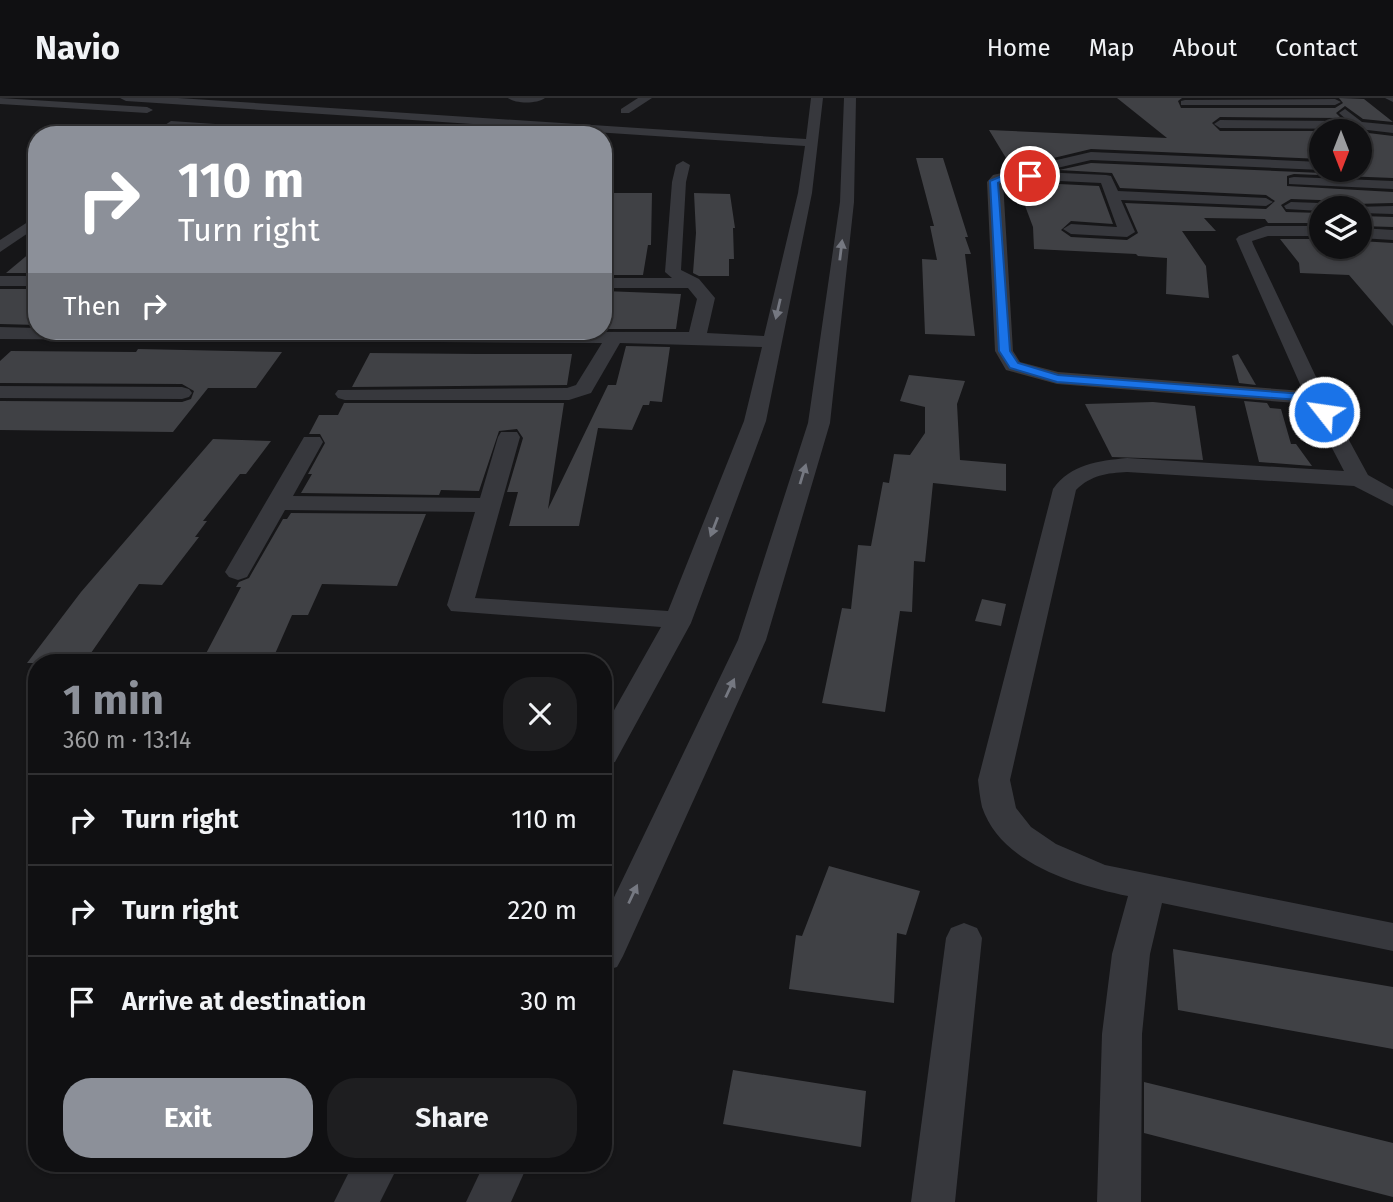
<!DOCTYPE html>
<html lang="en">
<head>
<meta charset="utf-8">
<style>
  :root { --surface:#101012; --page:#1e1e20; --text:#f1f3f6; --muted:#9c9d9f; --line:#303032; --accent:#8c9099 }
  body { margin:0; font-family:"Fira Sans",sans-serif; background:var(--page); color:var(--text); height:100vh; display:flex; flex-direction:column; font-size:26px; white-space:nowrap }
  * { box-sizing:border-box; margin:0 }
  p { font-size:23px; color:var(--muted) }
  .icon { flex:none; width:38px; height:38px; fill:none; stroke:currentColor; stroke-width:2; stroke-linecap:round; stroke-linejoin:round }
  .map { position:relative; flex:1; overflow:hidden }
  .sheet { position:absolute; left:28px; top:556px; width:584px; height:518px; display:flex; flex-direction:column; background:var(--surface); border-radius:28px; box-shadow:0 2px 5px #0004,0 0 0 2px var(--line) }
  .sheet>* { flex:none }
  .hud { position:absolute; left:28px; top:28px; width:584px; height:214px; border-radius:28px; box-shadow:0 2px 5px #0004,0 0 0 2px var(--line); background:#8c9099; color:#fff; overflow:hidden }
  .needle { width:46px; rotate:180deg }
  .tools { position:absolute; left:1309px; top:21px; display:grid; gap:14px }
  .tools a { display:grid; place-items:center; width:63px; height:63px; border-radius:50%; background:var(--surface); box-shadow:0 2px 5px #0004,0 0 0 2px var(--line); font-size:35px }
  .pin { position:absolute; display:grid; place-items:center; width:60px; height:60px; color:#fff; margin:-30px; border:4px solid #fff; border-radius:50%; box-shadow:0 2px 7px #0007 }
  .me { position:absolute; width:77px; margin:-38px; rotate:300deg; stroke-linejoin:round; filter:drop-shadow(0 0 5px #0008) }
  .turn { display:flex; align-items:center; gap:24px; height:147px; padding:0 35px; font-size:32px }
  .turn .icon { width:91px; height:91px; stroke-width:2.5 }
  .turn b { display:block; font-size:49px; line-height:60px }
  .then { display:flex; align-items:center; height:66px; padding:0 35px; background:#0003; gap:14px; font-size:26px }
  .round { display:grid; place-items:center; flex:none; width:74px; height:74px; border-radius:28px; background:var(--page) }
  .headline { display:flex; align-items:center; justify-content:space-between; height:119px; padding:0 35px }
  h1 { font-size:42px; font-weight:700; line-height:52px; color:var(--accent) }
  .primary-button { display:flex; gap:14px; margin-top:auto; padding:14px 35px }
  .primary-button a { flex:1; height:80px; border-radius:28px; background:var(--accent); color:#fff; font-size:28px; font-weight:700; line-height:80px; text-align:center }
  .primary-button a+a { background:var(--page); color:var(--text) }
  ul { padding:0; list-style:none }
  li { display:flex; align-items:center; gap:21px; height:91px; padding:0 35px; border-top:2px solid var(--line) }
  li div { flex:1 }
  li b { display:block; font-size:26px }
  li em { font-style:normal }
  header { display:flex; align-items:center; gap:42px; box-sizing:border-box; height:98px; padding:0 35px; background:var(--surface); border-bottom:2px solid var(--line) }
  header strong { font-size:33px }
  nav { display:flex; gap:38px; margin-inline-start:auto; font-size:24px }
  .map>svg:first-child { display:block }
</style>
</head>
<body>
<header>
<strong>Navio</strong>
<nav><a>Home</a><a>Map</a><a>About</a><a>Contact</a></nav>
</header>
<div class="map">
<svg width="1393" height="1104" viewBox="0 0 1393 1104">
  <rect width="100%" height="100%" fill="#161618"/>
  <g fill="#404145">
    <path d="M1117,0H1182L1178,3L1181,10H1335L1343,5L1339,0L1364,1L1393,24L1363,21L1345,8L1336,15L1341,20L1220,19L1212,25L1220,33H1321V61L1091,51L1012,70L989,32L1167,40Z"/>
    <path d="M1360,34L1393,38V80L1294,76L1287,78V88L1393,94V105L1355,106L1348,103L1291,101L1281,107L1286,114L1321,115V125H1268L1265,121L1204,120L1216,133H1182L1206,168L1209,200L1166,196L1167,160L1138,158L1136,156L1034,151L1033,129L1024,105H1034L1020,82L1031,79L1032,83L1039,85L1099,88L1113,126L1071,123L1061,132L1071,139L1127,142L1138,135L1125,105L1266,111L1275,103L1266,97L1120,90L1112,75L1059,72L1091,65L1322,75L1325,72H1360Z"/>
    <path d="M916,60H943L968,139H965L971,156H965L975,238L925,236L922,161L937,162L930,128H934Z"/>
    <path d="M604,95H652L651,147H648L643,177H604Z"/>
    <path d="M694,95L730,96L735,130H733L734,161H729V178H699L693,175L696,135Z"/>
    <path d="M1360,118L1393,119V129L1360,128Z"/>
    <path d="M1280,141H1321V149H1360V143L1393,145V228L1349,177L1300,175L1299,165Z"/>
    <path d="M37,149V175H6Z"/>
    <path d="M0,191H37V227L0,226Z"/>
    <path d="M604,193L681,196L676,231H604Z"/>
    <path d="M626,248L670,249L662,304L650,303L649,307H643L632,332L598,330L579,428H509L518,394H507L523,340L517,331L499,333L479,393L441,392L439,397L301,395L312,376H308L325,345L320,336H309L319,317H338L344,305H564L548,411L608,287H616Z"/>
    <path d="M138,251L282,254L256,290H208L173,334L0,332V303L182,304L191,301L194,293L182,286L0,285V263L11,253L136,254Z"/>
    <path d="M370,255L477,256H572L567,287L352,289Z"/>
    <path d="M1238,256L1256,287L1239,285L1232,258Z"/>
    <path d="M909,277L965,283L957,306L960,362L1006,366V393L933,385L925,464L914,463L912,514L900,513L885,614L822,605L842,510L851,511L858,447L871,448L883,384L889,385L894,356L910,357L925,335V309L900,303Z"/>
    <path d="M1244,303L1267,305L1270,310L1281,311L1291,346H1296L1312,368L1259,364Z"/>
    <path d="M1153,304L1195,308L1203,362L1112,359L1085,306Z"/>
    <path d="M213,341L271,343L246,376H240L203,423H207L195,439H199L162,487L139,486L84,565H27L81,494Z"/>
    <path d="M291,415L426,416L397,488L322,486L308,517H292L271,565H201L241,489H236L239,484L249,480L283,421H287Z"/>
    <path d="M982,501L1006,506L1001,528L975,523Z"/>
    <path d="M829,768L920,793L906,837L897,835L894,905L789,891L796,837L802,838Z"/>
    <path d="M1173,851L1393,889V951L1178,912Z"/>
    <path d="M733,972L866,993L861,1049L723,1026Z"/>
    <path d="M1144,984L1393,1045V1099L1144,1035Z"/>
  </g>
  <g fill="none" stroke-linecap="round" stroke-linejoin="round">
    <g fill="#37383d" fill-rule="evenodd">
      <path d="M0,0L147,9L153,12L147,15L0,6Z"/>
      <path d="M120,0H178L806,41L811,0H823L812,95L766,323L691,525L615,664L604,667V630L661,529L451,513L447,507L475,414L285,412L247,479L238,482L229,479L225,474L304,339H320L323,344L293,398L480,400L498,339L501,334H517L520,339L475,500L668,513L744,323L762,249L620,245L591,295L569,302H345L338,300L335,296L338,292L567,290L576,287L602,245L0,241V229L37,230V233L689,234L697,201L688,190H604V180H672L665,174L672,84L676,67L683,63L690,67L686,84L681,172L699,181L715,200L707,235L764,238L798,95L805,48L126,3Z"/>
      <path d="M508,0H545C537,6 516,6 508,0Z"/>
      <path d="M638,0H652L629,15H621V11Z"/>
      <path d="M844,0H856L854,104L830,325L766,542L623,858L617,869L604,873V820L738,542L808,325L840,104Z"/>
      <path d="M1385,0H1393V4Z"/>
      <path d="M1185,2L1335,1L1341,4L1335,7H1181V3Z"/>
      <path d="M1345,11L1362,24L1393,27V35L1359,31L1220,30L1214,26L1220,22L1348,23L1339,15Z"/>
      <path d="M171,23L316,33L322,37H259L167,30L165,27Z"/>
      <path d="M1091,54L1321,64L1322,72L1091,62L1040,74L1106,77L1111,78L1118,93L1266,100L1273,104L1266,108L1121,102L1135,134L1127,139L1071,136L1063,131L1071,126L1117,129L1101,85L1039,82L1034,81V76L1003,83L1013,253L1020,264L1058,274L1303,293L1236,141L1239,138L1266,128H1321V138H1268L1252,143L1253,146L1326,300L1368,377L1393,391V408L1354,388L1127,374C1107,375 1091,377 1076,392L1010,682L1016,710L1031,729L1056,746L1105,767L1393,825V853L1162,805L1150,856L1142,936L1141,1104H1097L1102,936L1112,856L1128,798C1076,787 1001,766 982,709C980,700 979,691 978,682L1053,391C1071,366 1098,363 1127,360L1344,373L1309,306L1057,286L1006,272L995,253L987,84L993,77Z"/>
      <path d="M1294,79L1393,83V91L1289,86V80Z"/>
      <path d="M1291,104L1348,106L1354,109L1393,108V116L1360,115V110H1321V113L1286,111L1284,108Z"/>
      <path d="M37,118V129L0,154V142Z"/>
      <path d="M1360,130L1393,132V142L1360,140Z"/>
      <rect x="0" y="178" width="37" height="10"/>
      <path d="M0,288L182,289L189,291L192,295L189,299L182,301L0,300Z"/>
      <path d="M964,825L977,830L982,840L955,1104H911L946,840L951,830Z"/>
      <path d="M353,1066H399L380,1104H334Z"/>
      <path d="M484,1066H528L511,1104H466Z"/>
    </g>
  </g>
  <defs><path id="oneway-solid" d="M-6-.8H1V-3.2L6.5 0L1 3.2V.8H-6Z" transform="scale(1.75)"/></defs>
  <g fill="#757881">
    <use href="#oneway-solid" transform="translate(841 152) rotate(-83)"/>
    <use href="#oneway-solid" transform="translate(778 211) rotate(103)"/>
    <use href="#oneway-solid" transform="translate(803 376) rotate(-73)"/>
    <use href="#oneway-solid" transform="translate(714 429) rotate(111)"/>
    <use href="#oneway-solid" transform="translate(730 590) rotate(-65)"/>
    <use href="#oneway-solid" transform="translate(633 796) rotate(-65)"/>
  </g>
  <path fill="#1a73e8" stroke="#114b97" stroke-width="2" d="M1011,74L1034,78L1012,79L998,85L1010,253L1018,265L1058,277L1316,297L1320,298L1330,314L1328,317H1320L1312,303L1057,284L1010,270L999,253L990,83Z"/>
</svg>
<div class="tools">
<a><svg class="needle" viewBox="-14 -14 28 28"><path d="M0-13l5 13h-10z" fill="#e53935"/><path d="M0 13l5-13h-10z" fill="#9c9d9f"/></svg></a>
<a><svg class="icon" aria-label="layers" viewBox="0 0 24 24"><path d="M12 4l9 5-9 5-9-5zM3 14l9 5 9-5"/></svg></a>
</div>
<div class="pin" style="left:1030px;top:78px;background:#d93025"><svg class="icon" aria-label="arrive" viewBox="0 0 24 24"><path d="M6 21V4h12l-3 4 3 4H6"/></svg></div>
<svg class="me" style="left:1324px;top:314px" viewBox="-20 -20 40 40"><circle r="17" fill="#1a73e8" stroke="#fff" stroke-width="3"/><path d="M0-11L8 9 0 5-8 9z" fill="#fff"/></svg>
<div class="hud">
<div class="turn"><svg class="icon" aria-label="right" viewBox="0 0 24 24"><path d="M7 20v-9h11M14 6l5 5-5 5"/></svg><div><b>110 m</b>Turn right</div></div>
<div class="then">Then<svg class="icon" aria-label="right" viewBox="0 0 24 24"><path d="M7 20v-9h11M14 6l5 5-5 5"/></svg></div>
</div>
<section class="sheet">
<div class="headline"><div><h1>1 min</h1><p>360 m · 13:14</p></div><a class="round"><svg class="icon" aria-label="close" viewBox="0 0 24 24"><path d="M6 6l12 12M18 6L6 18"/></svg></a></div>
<ul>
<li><svg class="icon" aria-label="right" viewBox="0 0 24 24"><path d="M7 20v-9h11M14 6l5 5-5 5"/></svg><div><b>Turn right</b></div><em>110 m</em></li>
<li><svg class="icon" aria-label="right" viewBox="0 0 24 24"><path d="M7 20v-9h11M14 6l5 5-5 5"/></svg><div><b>Turn right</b></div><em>220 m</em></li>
<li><svg class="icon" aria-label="arrive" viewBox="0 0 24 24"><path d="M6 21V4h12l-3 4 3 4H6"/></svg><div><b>Arrive at destination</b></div><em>30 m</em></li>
</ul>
<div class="primary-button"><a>Exit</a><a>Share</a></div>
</section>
</div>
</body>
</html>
